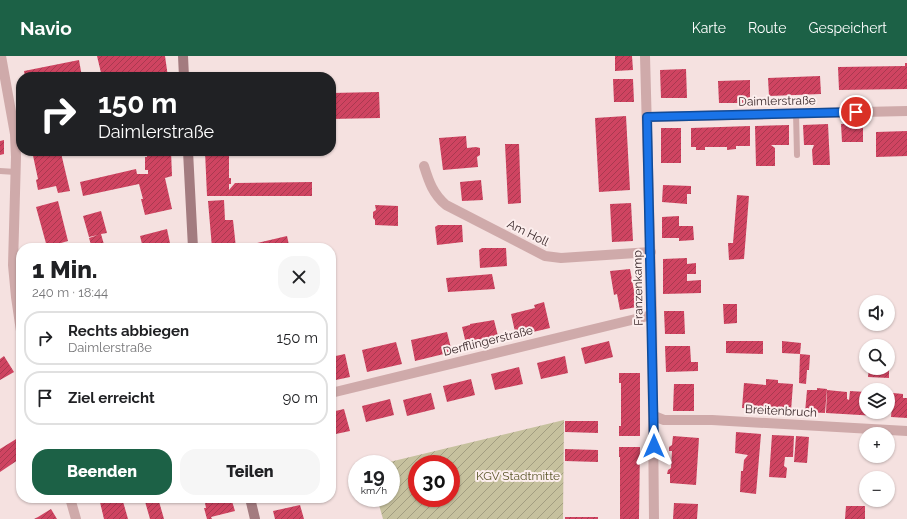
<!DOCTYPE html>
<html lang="de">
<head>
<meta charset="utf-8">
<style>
  :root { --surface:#fff; --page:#f6f6f6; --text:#202124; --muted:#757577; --line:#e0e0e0; --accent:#1c6146 }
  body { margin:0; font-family:Raleway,sans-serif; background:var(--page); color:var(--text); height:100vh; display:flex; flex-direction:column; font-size:15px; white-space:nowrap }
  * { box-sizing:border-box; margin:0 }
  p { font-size:13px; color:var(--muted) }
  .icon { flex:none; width:22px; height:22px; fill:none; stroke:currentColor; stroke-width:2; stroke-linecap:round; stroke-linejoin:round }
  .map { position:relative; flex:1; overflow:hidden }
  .sheet { position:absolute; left:16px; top:187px; width:320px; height:260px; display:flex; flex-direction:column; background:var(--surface); border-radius:16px; box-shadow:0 1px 3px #0004 }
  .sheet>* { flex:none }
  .guide { position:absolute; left:16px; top:16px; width:320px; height:84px; border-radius:16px; box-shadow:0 1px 3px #0004; background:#202124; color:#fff; overflow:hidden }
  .buttons { position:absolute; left:859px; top:239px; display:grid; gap:8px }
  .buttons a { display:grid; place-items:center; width:36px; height:36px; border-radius:50%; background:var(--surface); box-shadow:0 1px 3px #0004; font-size:20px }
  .speed { position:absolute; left:348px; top:399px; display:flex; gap:8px; font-size:20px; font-weight:700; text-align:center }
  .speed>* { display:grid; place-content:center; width:52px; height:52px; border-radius:50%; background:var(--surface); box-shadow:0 1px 3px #0004; line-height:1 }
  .speed small { font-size:10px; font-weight:400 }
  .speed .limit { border:6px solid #d22; background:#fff; color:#111 }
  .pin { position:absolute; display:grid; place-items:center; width:34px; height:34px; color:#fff; margin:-17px; border:2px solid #fff; border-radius:50%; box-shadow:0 1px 4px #0007 }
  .me { position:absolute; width:44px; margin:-22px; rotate:0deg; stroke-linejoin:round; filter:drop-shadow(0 0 3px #0008) }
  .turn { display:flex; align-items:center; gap:14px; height:84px; padding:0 16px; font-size:18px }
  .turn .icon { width:52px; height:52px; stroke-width:2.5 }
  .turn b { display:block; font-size:28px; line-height:34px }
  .round { display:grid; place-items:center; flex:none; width:42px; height:42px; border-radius:16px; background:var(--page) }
  .overview { display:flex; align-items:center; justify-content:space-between; height:68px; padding:0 16px }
  h1 { font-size:24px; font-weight:800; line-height:30px }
  .button { display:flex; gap:8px; margin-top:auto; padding:8px 16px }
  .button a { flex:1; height:46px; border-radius:16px; background:var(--accent); color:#fff; font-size:16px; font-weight:800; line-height:46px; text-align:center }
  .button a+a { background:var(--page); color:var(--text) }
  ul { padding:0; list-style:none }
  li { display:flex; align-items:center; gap:12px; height:54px; margin:0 8px 6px; padding:0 8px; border:2px solid var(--line); border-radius:16px }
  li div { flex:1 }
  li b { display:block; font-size:15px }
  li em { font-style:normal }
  header { display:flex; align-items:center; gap:24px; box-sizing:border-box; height:56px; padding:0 20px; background:var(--accent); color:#fff }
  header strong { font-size:19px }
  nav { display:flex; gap:22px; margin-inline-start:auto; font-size:14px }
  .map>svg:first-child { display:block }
</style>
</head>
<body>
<header>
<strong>Navio</strong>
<nav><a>Karte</a><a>Route</a><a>Gespeichert</a></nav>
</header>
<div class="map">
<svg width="907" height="463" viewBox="0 0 907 463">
  <defs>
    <pattern id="garden-furrows" width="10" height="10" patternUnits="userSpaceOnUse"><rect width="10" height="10" fill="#c6c19e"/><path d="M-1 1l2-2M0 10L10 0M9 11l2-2" fill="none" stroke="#a29d81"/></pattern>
    <pattern id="building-hatch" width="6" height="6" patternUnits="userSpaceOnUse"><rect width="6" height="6" fill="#cf4461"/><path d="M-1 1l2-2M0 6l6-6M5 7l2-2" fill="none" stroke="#a93950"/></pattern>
  </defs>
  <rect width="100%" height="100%" fill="#f5e1e0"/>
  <path fill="url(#garden-furrows)" fill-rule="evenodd" d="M564,364L563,463H383L377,442H391V408H381ZM417,408H451V442H417Z"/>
  <g fill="url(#building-hatch)">
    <path d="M97,0H165L168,21H102Z"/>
    <path d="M615,0H632L633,14L615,15Z"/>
    <path d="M79,4L82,21H25L24,15Z"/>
    <path d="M905,7H907V33L839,34L838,11L905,10Z"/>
    <path d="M686,13L687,42H661L660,14Z"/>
    <path d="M820,20L821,38L769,40L768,22Z"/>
    <path d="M613,23H633L634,46H614Z"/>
    <path d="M750,24V47H719L718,25Z"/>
    <path d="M379,36L380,62L331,63V37Z"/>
    <path d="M626,60L630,134L599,136L595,62Z"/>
    <path d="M863,67V86H842L841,68Z"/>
    <path d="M828,68L830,109H813L812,94L814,89H804L803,69Z"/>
    <path d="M789,69V89H771L775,92V110H756L755,70Z"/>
    <path d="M750,70V90H736V93L727,94V91H705V94H696V91H691V72Z"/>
    <rect x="661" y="72" width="20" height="35"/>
    <path d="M907,75V100L876,101V76Z"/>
    <path d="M466,80L467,92L476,91L480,92V99L477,101L478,111L443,114L439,82Z"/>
    <path d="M4,84V98L0,99V85Z"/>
    <path d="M505,88H519L521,147L508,148Z"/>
    <path d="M32,95H52L53,99L61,97L70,135L58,137L56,130L38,134L36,124L38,123Z"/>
    <path d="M147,95H171L172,120L165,122L172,153L145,159L141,143H143L139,128L83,140L80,126L136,113L137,118H148V114H145V101H147Z"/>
    <path d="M205,95H229V122H231V128H229V134L235,127L312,126V140H207Z"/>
    <path d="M481,124L483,144L462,145L460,126Z"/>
    <path d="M663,129L691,130V138H687V148L662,146Z"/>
    <path d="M737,139L749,140L744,203L729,204L728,187H733Z"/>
    <path d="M224,144L225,164H233L236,192H212L208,145Z"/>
    <path d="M58,145L68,185L47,191L36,151Z"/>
    <path d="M631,147L633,185L612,186L610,148Z"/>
    <path d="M375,149L398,150V170L375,169V164L373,162V156L376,154Z"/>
    <path d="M101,155L107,177L101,178L105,192H92L89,182L98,179L89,181L83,160Z"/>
    <path d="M679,160V170H693L694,184L679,185V182H662V161Z"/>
    <path d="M438,169H462L463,186L437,189L435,171Z"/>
    <path d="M167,173L171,192H143L140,180Z"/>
    <path d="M287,180L289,189L276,192H250L249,189Z"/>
    <path d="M482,192H506L507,210L480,212L479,194Z"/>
    <path d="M687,202V208L696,207V218H687V225L701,224V237L663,238V203Z"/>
    <path d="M630,213L637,251L620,254L617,238L614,239L610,215Z"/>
    <path d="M492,218L495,233L448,236L446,222Z"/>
    <path d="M544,246L550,272L516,280L511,258L535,252L534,249Z"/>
    <path d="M723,248H737V267L724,268Z"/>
    <path d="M664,255H684L685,278H665Z"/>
    <path d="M494,264L499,284L467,292L462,271L470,269V268Z"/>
    <path d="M447,276L452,296L415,305L411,284Z"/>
    <path d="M609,285L613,301L585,308L581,292Z"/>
    <path d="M726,285H763V298L726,297Z"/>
    <path d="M782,285L801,287L800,298L782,297Z"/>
    <path d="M396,286L402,308L367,316L362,294Z"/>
    <path d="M665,290H690L691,306H698V315L666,316Z"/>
    <path d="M345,298L350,321L331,325V301Z"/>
    <path d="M800,298L810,299L809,314H807L806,328L799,327Z"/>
    <path d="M4,300L14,316L0,324V303Z"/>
    <path d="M565,300L568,317L541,323L537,307Z"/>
    <path d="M519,311L523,328L495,334L491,318Z"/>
    <path d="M869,312H889V322L868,321Z"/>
    <path d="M619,317H640V380H619V370H621V327H619Z"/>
    <path d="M471,323L475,339L447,346L443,330Z"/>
    <path d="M766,323L778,324V327L793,328L791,355L742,352L744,327L766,329Z"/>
    <path d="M674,328H694V355H673Z"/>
    <path d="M817,332L827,333L825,357L805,356L807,334H817Z"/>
    <path d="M827,334L847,336V343L849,344L850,335L866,336V356H877V360L826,357Z"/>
    <path d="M431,337L435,353L407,360L403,344Z"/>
    <path d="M893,337L903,338V342H907V362L891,361Z"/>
    <path d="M390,343L394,359L366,366L362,350Z"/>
    <path d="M344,353L350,375L331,379V356Z"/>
    <path d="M565,365H598V377L565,376Z"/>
    <path d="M736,376L761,378L756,438L740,436L741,415H743L744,404L748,399L735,397Z"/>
    <path d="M772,379L794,380L793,401H785L784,410L787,412L786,422L769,421Z"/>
    <path d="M21,380V402L0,416V393Z"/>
    <path d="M673,380L699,382L696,429L670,427V418H667L668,414L671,412L672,395H669V391L672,389Z"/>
    <path d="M796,380L809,381L807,407L794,406Z"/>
    <path d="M619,391H640L639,463H620V401H619Z"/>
    <path d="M565,393L598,394V406L565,405Z"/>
    <path d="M99,442H122L128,463H104Z"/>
    <path d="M144,442H158L164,463H150Z"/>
    <path d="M204,442H231L235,455L211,461L212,463H207L204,452H206Z"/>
    <path d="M270,442H287V443L271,446Z"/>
    <path d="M674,447L698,448L697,463H673Z"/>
    <path d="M300,449L304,463H275L273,455Z"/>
    <path d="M846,450H865V463H845Z"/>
    <path d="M51,453L57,463H34L38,461Z"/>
    <rect x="565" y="461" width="33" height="2"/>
  </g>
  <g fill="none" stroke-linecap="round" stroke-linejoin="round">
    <g stroke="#cfaaaa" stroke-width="6">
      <path d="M796,57L797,99"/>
      <path d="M0,115L16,116"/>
    </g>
    <g stroke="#cfaaaa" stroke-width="10">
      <path d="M1,0L15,78L16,101L13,209L16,241L21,275"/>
      <path d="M645,0L652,259L654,463"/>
      <path d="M647,61L907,55"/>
      <path d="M424,110C429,126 433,138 446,149L545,200L561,202L651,196"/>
      <path d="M331,337L652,259"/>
      <path d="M654,360L664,364H712L907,375"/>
      <path d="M70,442L76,463"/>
    </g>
    <g stroke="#a37b7f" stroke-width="10">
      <path d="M183,0L184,21"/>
      <path d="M188,95L193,192"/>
      <path d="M250,442L255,463"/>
    </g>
  </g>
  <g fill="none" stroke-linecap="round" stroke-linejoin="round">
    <g stroke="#114b97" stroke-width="10">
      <path id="route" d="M654,390L647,61L856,56"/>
    </g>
    <use href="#route" stroke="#1a73e8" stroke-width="7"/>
  </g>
  <g text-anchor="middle" stroke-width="4" stroke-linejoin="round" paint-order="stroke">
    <g font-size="12" fill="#3c2a2c" stroke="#fceeed">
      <text transform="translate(777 45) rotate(-1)" y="4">Daimlerstraße</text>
      <text transform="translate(528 177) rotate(26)" y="4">Am Holl</text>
      <text transform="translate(638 232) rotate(-91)" y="4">Franzenkamp</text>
      <text transform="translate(488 285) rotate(-14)" y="4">Derfflingerstraße</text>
      <text transform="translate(781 355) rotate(3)" y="4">Breitenbruch</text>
    </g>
    <g font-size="12" fill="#5c582c" stroke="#fceeed">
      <text x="518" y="424">KGV Stadtmitte</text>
    </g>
  </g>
</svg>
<div class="buttons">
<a><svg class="icon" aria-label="sound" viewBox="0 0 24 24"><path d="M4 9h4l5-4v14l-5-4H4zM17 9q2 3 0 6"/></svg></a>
<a><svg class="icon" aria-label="search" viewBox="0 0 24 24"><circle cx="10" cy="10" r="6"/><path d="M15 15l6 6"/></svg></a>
<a><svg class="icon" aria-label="layers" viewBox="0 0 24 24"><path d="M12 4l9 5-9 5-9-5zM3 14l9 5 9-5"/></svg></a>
<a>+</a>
<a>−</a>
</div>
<div class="speed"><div>19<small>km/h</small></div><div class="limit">30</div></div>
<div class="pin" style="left:856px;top:56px;background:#d93025"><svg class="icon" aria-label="arrive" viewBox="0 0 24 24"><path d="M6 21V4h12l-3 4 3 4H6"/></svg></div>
<svg class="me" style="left:654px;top:390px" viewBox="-20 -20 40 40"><path d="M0-17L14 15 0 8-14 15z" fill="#1a73e8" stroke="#fff" stroke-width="4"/></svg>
<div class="guide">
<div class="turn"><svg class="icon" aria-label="right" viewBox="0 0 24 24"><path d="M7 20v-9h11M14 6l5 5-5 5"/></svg><div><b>150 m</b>Daimlerstraße</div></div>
</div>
<section class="sheet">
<div class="overview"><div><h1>1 Min.</h1><p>240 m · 18:44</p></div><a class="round"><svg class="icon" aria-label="close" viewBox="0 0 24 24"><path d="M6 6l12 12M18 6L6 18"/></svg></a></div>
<ul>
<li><svg class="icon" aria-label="right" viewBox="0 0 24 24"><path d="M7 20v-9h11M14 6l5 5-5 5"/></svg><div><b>Rechts abbiegen</b><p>Daimlerstraße</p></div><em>150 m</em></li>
<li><svg class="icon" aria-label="arrive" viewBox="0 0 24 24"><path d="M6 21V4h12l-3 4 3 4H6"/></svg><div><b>Ziel erreicht</b></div><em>90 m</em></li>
</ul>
<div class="button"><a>Beenden</a><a>Teilen</a></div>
</section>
</div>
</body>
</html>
